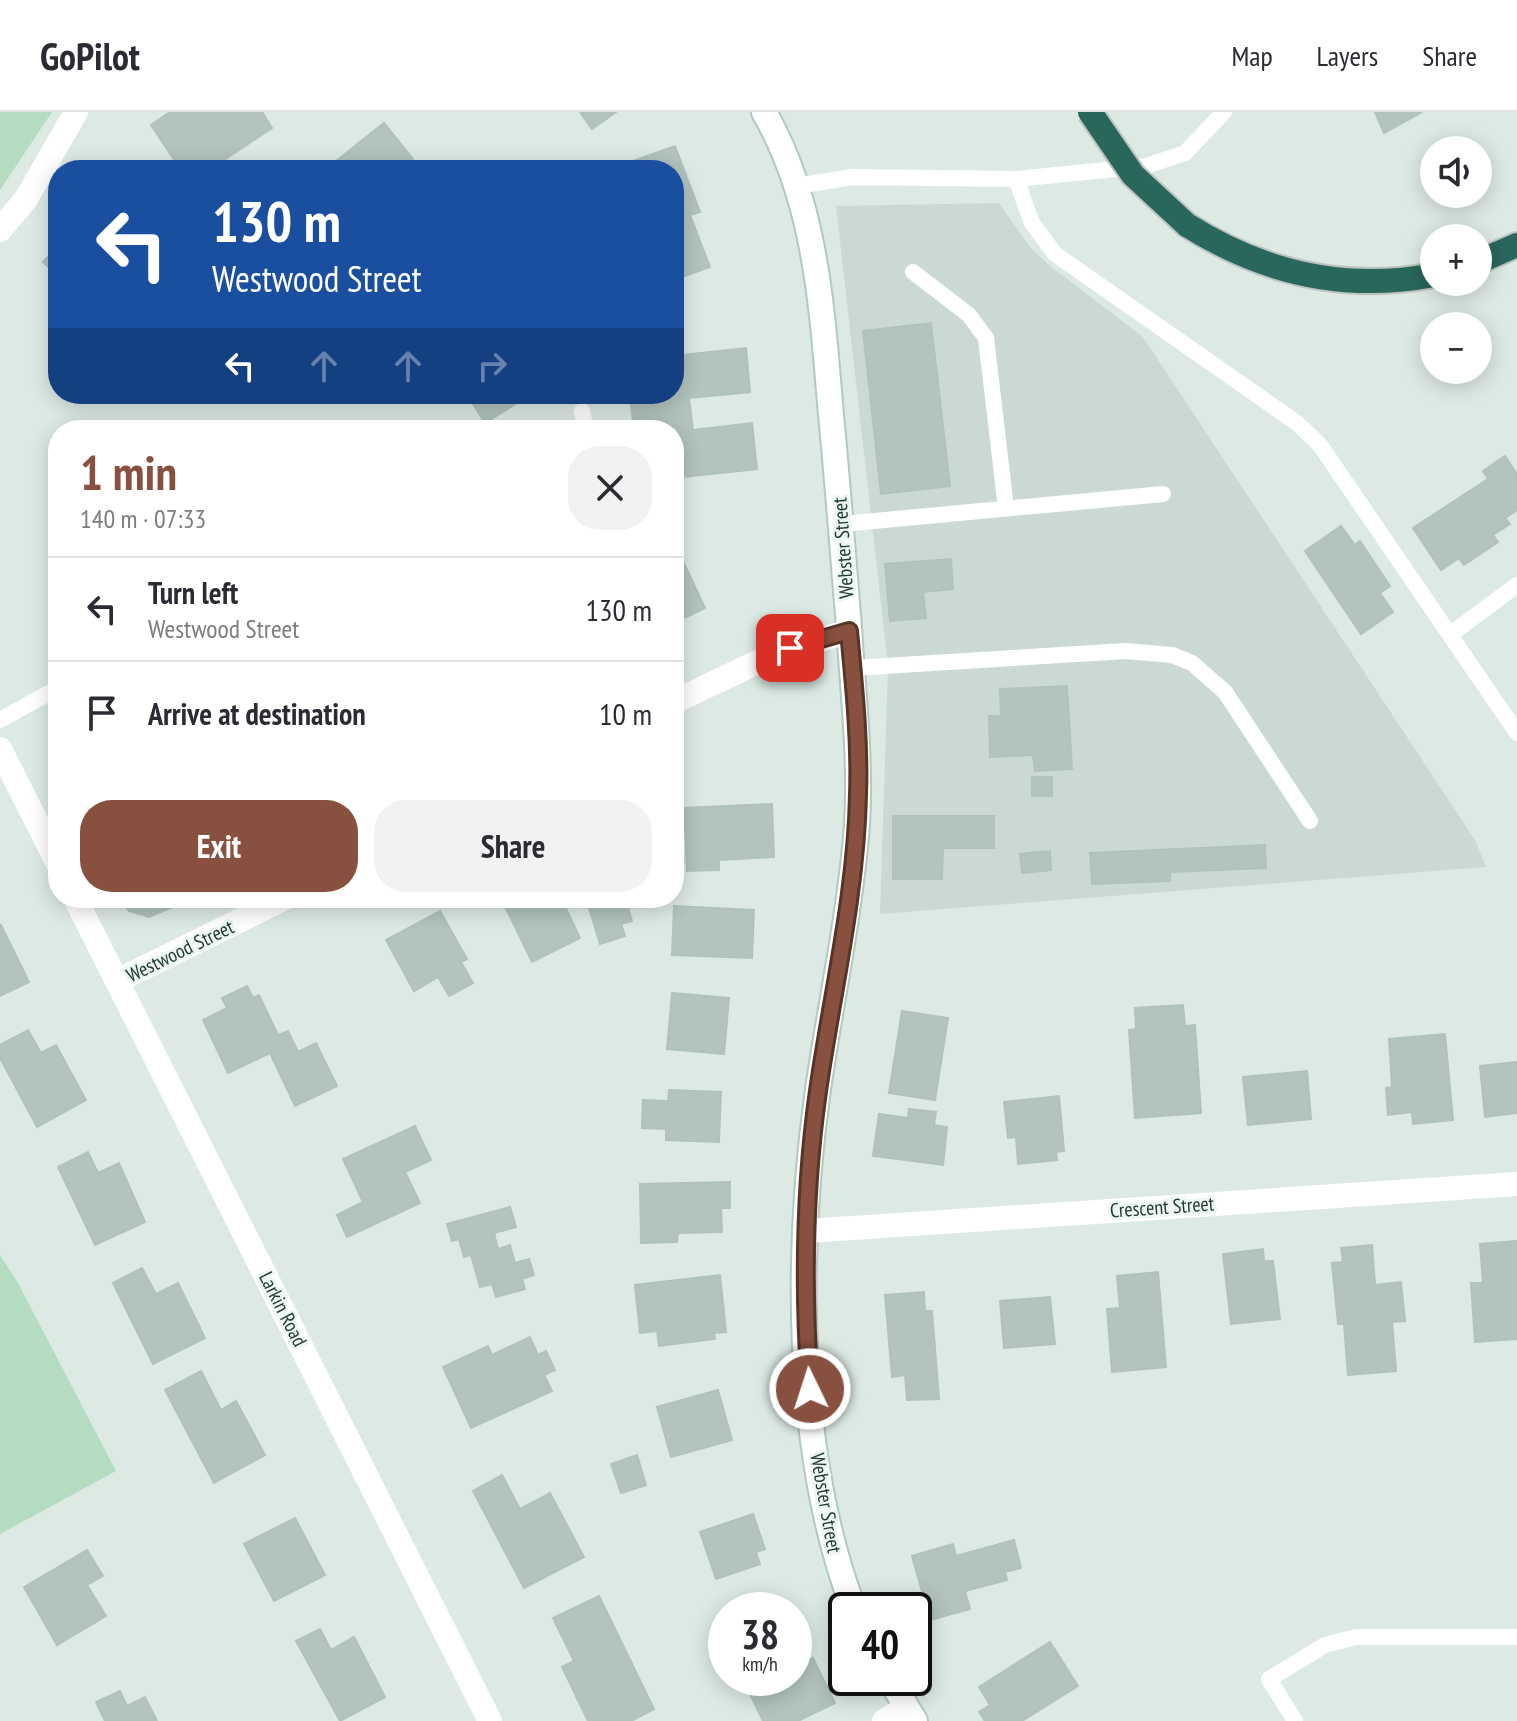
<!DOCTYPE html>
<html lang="en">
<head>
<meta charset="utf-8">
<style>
  :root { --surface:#fff; --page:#f2f2f3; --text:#2b2b33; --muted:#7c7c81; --line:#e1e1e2; --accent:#88503e }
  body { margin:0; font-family:"PT Sans Narrow",sans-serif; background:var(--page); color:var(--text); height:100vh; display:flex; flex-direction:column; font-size:30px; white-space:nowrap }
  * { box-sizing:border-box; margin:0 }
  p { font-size:26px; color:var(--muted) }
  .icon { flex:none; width:44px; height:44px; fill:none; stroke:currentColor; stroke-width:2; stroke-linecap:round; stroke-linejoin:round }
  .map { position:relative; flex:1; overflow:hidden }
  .sheet { position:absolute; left:48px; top:308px; width:636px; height:488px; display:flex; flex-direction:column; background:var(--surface); border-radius:32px; box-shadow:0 4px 20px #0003 }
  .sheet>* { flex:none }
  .banner { position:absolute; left:48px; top:48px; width:636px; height:244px; border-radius:32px; box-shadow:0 4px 20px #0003; background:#1a4fa0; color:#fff; overflow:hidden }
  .tools { position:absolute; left:1420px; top:24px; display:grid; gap:16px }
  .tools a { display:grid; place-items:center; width:72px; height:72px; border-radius:50%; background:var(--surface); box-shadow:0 4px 20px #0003; font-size:40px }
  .speed { position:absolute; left:708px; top:1480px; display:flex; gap:16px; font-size:40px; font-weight:700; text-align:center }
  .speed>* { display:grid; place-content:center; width:104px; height:104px; border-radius:50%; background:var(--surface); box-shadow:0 4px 20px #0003; line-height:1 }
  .speed small { font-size:20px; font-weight:400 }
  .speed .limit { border:4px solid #111; border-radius:12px; background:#fff; color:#111 }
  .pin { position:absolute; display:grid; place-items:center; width:68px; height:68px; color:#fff; margin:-34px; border-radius:16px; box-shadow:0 4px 12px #0006 }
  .me { position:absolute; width:88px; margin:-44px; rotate:356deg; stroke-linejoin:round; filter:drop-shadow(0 0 6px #0008) }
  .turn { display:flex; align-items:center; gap:28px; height:168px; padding:0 32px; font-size:36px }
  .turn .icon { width:104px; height:104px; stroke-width:2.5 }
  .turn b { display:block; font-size:56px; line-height:68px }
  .lanes { display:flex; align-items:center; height:76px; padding:0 32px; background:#0003; justify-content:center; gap:40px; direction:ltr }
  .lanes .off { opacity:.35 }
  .round { display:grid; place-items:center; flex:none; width:84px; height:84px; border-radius:32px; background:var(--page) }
  .head { display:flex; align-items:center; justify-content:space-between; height:136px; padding:0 32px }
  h1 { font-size:48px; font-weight:700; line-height:60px; color:var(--accent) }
  .cta { display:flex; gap:16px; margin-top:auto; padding:16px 32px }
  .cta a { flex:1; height:92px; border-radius:32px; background:var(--accent); color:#fff; font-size:32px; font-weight:700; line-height:92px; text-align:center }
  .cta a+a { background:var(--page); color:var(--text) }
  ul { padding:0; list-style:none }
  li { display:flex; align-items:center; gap:24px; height:104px; padding:0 32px; border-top:2px solid var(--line) }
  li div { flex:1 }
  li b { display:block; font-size:30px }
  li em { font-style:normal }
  header { display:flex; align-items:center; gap:48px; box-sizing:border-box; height:112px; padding:0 40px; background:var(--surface); border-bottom:2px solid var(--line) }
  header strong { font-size:38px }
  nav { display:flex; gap:44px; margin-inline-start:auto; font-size:28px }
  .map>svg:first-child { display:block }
</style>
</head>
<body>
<header>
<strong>GoPilot</strong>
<nav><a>Map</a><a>Layers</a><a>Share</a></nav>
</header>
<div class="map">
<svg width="1517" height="1609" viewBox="0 0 1517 1609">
  <rect width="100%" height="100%" fill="#ddeae4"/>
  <path fill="#cbd9d3" d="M999,91L1030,135L1049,153L1143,225L1475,728L1486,755L880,802L888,554L836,94Z"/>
  <g fill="#b4dcc1">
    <path d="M0,0H52L0,78Z"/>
    <path d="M0,1143L18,1171L116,1359L0,1422Z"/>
  </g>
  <g fill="#b2c4bd" stroke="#afc3bc" stroke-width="2">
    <path d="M170,0H262L272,16L209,58H181L151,13Z"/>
    <path d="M580,0H616L592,17Z"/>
    <path d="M1375,0H1422L1384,21Z"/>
    <path d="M384,11L413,47L399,58H341L335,50Z"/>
    <path d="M675,34L700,100L690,103L710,155L674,168V58H608Z"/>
    <path d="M58,134V164L43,150Z"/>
    <path d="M931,211L950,374L881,382L863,219Z"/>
    <path d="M746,236L750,280L689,286L693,318L752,311L757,357L674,366V318H634L630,285L674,282V244Z"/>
    <path d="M467,282H520L523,287L485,311Z"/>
    <path d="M1505,344L1517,362V398L1505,406L1510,412L1493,423L1498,430L1464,453L1459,446L1441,458L1413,416L1488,367L1483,359Z"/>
    <path d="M1341,414L1355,433L1360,429L1390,474L1380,481L1393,500L1361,522L1305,439Z"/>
    <path d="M674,430L705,496L674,511Z"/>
    <path d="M951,447L953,477L923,480L926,506L890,509L885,452Z"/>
    <path d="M1067,574L1072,657L1035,659L1033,643L990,645L989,604H1001L1000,577Z"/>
    <rect x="1032" y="665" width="20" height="19"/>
    <path d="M772,692L774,745L719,748V758L687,759L684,696Z"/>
    <path d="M893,704H994V736H943L942,767H893Z"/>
    <path d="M1265,733L1266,756L1170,760V769L1092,772L1090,741Z"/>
    <path d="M1050,739L1051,758L1022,761L1020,742Z"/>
    <path d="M120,786H194L149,805L129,799Z"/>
    <path d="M501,786H561L580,826L532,850Z"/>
    <path d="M586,786H625L632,809L621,812L625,824L600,832Z"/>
    <path d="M674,794L754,798L752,846L672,843Z"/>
    <path d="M440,799L467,847L461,850L473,871L449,884L438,865L414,879L386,828Z"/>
    <path d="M1,813L29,870L0,884V814Z"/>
    <path d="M247,874L253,886L259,883L278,923L288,919L298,940L316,931L337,974L295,994L270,941L228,961L203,908L227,896L222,886Z"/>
    <path d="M672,881L729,886L724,942L667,937Z"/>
    <path d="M1183,893L1185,914L1195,913L1201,1001L1135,1006L1129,918L1136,917L1135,896Z"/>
    <path d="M902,899L948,906L935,988L889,981Z"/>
    <path d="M28,918L41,941L56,933L86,988L37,1015L0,946V933Z"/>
    <path d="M1445,922L1453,1008L1413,1012L1412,1000L1388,1003L1386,976L1392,975L1389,927Z"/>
    <path d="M1517,950V1001L1485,1005L1480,954Z"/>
    <path d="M1307,959L1311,1007L1248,1013L1243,965Z"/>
    <path d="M669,978L721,980L719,1030L666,1028V1017L642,1016L643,988L668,989Z"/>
    <path d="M1059,984L1064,1039L1056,1040L1057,1048L1018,1052L1016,1025L1008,1026L1004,990Z"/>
    <path d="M909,997L936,1000L934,1013L947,1015L943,1053L873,1044L879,1002L908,1006Z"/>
    <path d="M415,1014L431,1048L405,1060L420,1091L347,1125L337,1103L363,1090L343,1047Z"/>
    <path d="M88,1040L98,1061L119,1051L145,1110L95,1133L58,1055Z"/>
    <path d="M730,1070V1096H721L722,1120L678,1121L677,1130L641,1131L640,1072Z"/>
    <path d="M510,1095L516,1115L494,1121L498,1137L510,1133L515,1151L529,1147L534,1163L522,1167L525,1177L496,1185L492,1172L480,1175L471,1143L464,1145L459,1127L452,1129L447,1112Z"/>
    <path d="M1517,1129V1227L1475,1230L1471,1171H1483L1480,1132Z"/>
    <path d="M1372,1133L1375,1173L1401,1170L1405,1209L1392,1210L1396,1259L1348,1263L1344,1212H1338L1332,1151L1343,1150L1341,1136Z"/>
    <path d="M1263,1137L1264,1149H1273L1280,1207L1231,1212L1223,1142Z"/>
    <path d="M142,1156L156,1182L178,1171L205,1226L153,1252L113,1171Z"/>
    <path d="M1158,1160L1166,1255L1112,1260L1107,1197L1120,1196L1117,1164Z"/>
    <path d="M720,1163L726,1220L714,1221L715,1227L659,1234L657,1219L640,1221L635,1173Z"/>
    <path d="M924,1180L925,1199H932L939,1287L907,1288L905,1263L892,1265L885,1183Z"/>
    <path d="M1050,1185L1055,1232L1004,1236L1000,1189Z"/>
    <path d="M530,1225L538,1243L546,1239L555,1258L544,1263L552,1279L471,1316L443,1255L488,1234L492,1243Z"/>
    <path d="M201,1259L221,1298L236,1289L265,1343L214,1371L165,1278Z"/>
    <path d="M718,1278L732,1328L671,1345L657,1295Z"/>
    <path d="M637,1343L646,1373L621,1381L611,1352Z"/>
    <path d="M502,1363L520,1397L550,1381L584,1445L524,1476L473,1379Z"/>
    <path d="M753,1402L765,1437L756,1440L760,1452L716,1467L700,1420Z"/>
    <path d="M295,1406L325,1463L274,1489L244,1432Z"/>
    <path d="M1014,1428L1021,1456L1005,1460L1007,1468L965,1479L970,1497L930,1508L912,1444L953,1432L956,1444Z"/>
    <path d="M87,1438L103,1464L87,1473L106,1504L57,1533L24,1475Z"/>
    <path d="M599,1484L654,1597L631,1609H588L562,1555L574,1549L553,1506Z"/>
    <path d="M320,1517L331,1538L354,1525L385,1585L340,1609L296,1529Z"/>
    <path d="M1050,1530L1078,1574L1022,1609H985L979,1600L990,1593L979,1575Z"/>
    <path d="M813,1546L835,1591L798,1609H763L748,1578L772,1566H794V1555Z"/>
    <path d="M120,1579L127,1594L145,1585L157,1609H105L96,1590Z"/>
  </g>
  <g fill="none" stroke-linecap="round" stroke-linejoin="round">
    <g stroke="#afcac1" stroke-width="28">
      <g id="secondary">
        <path d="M764,0C817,92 822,199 831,303C838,374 843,444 849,515C853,581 861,647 857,713C850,802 831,889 818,977C795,1141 795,1343 854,1498"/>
        <path d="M889,1566L915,1609"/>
      </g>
    </g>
    <g stroke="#bcc4c2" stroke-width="28">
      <g id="highway">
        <path d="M1187,113C1263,161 1345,180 1434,163"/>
        <path d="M1478,150L1517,133"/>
      </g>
    </g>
    <g stroke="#fff" stroke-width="16">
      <path d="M1016,67L1032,111L1055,142L1297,311L1320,333L1517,621"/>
      <path d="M797,74L852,65L1016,67L1146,54L1185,41L1224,0"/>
      <path d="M913,160L969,203L986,226L1006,396"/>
      <path d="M582,299L586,318"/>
      <path d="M842,412L1163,382"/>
      <path d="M1451,522L1517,473"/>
      <path d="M852,556L1126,539L1172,543L1192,551L1225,580L1310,709"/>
      <path d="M0,608L58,576"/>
      <path d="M1295,1609L1269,1567L1325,1533L1356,1525H1517"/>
    </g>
    <g stroke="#fff" stroke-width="24">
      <path d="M0,118L26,87L76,0"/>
      <path d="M674,590L772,543L849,519"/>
      <path d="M0,637L58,752"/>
      <path d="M75,786L490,1609"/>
      <path d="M117,869L285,786"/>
      <path d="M807,1119L1517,1072"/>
      <path d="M884,1609L906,1595"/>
    </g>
    <use href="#secondary" stroke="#fff" stroke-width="24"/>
    <use href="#highway" stroke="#29675d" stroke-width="24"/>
    <g stroke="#bcc4c2" stroke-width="28" stroke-linecap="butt">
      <path id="highway-bridge" d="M1090,0L1133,63L1187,113"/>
    </g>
    <use href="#highway-bridge" stroke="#29675d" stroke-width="24"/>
  </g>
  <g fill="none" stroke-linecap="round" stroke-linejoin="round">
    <g stroke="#583428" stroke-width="20">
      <path id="route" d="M790,536L849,519C854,573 860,629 858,683C856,783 832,881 818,979C804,1078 803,1178 810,1277"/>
    </g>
    <use href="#route" stroke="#88503e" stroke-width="14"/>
  </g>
  <g text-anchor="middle" stroke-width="6" stroke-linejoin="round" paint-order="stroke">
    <g font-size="20" fill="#1e3933" stroke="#edf6f2">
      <text transform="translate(843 436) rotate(-94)" y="7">Webster Street</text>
      <text transform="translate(180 839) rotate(-26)" y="7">Westwood Street</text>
      <text transform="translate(1162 1095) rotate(-4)" y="7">Crescent Street</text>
      <text transform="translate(283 1197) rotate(63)" y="7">Larkin Road</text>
      <text transform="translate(826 1391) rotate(80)" y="7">Webster Street</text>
    </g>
  </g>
</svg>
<div class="tools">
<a><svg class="icon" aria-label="sound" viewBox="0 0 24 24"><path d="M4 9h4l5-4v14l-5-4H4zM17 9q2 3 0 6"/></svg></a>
<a>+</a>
<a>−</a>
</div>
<div class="speed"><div>38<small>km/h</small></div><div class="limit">40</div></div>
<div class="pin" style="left:790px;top:536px;background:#d93025"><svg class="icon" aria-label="arrive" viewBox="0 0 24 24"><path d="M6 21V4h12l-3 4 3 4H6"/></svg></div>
<svg class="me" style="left:810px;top:1277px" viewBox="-20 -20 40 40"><circle r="17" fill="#88503e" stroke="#fff" stroke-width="3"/><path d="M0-11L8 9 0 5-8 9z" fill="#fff"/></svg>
<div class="banner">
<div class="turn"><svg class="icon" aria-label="left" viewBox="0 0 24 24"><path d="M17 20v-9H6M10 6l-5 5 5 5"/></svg><div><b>130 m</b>Westwood Street</div></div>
<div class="lanes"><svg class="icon" aria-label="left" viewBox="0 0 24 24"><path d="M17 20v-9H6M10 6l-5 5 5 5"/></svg><svg class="icon off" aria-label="ahead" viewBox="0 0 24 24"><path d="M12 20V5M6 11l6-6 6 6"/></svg><svg class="icon off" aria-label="ahead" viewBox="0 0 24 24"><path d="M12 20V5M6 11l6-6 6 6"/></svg><svg class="icon off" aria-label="right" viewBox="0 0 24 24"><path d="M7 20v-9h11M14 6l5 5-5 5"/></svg></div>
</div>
<section class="sheet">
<div class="head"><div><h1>1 min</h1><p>140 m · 07:33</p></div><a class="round"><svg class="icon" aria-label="close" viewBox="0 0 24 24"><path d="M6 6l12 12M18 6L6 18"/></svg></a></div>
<ul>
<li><svg class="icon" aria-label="left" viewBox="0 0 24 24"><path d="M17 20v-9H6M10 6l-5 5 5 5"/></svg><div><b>Turn left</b><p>Westwood Street</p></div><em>130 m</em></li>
<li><svg class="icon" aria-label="arrive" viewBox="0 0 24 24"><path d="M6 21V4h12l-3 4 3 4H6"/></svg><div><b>Arrive at destination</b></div><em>10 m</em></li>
</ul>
<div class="cta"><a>Exit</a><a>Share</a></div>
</section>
</div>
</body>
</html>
